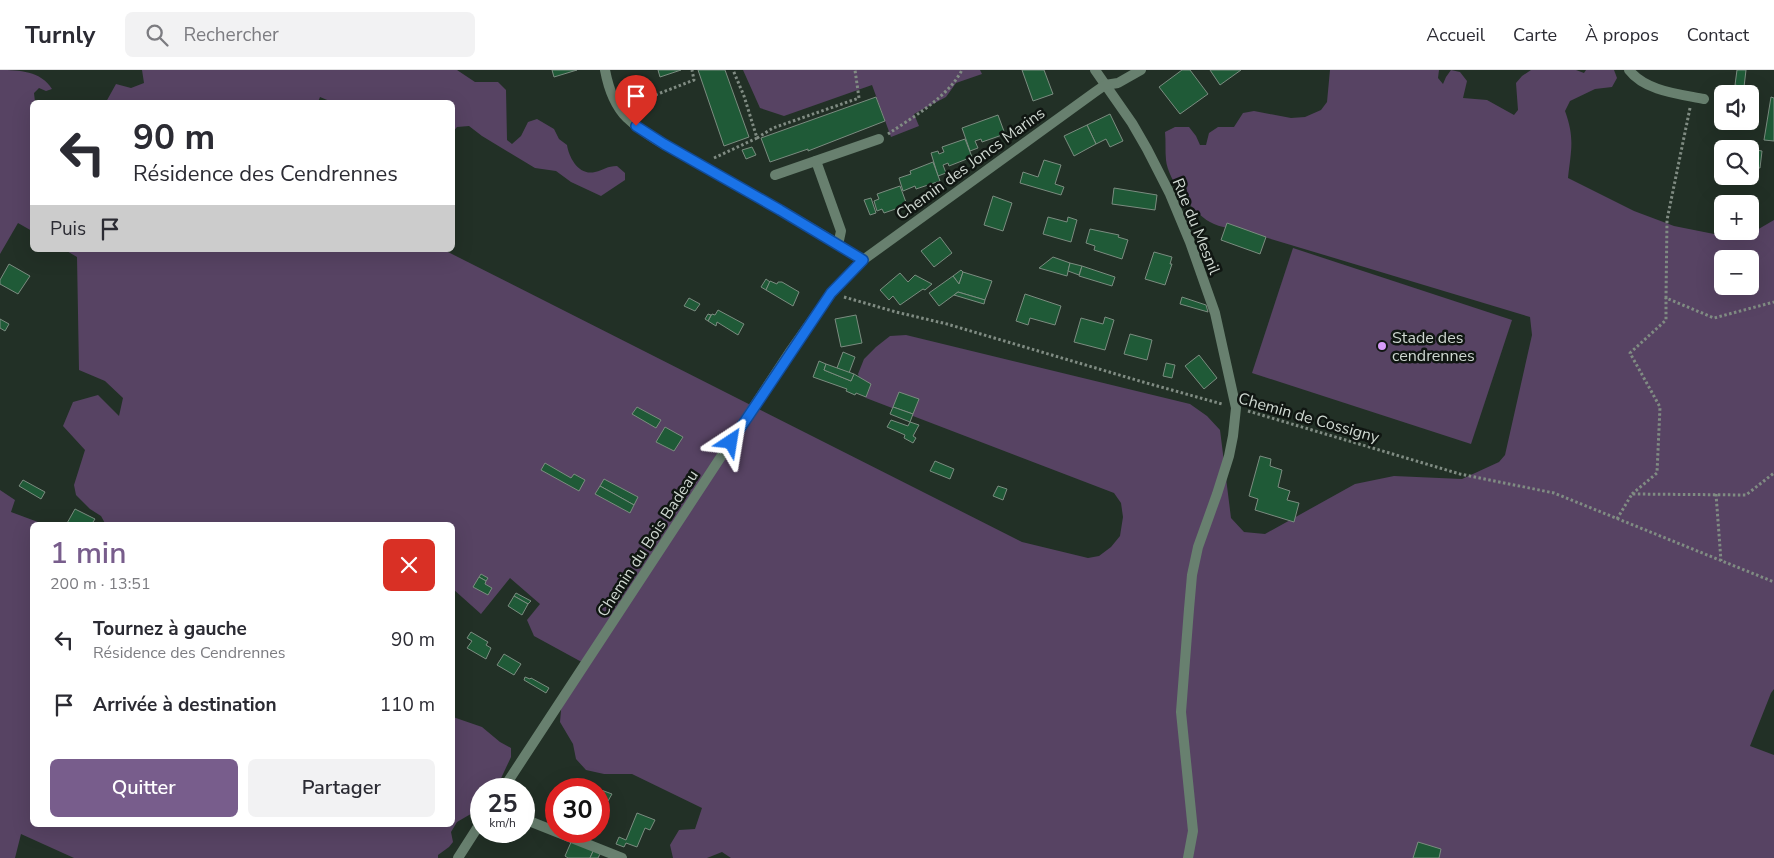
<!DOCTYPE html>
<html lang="fr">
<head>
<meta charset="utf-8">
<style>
  :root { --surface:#fff; --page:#f2f2f3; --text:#2b2b33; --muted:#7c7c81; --line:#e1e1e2; --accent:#785d8c }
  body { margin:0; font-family:"Nunito Sans",sans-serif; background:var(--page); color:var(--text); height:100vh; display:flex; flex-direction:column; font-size:19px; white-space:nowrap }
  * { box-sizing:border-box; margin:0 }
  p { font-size:16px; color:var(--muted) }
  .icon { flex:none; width:28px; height:28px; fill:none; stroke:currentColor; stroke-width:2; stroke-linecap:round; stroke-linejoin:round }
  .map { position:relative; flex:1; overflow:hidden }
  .side { position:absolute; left:30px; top:452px; width:425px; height:305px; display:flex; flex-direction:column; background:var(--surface); border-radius:8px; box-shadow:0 5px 20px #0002 }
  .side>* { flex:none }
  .hud { position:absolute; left:30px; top:30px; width:425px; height:152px; border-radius:8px; box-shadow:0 5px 20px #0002; background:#fff; color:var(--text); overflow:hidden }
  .tools { position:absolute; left:1714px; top:15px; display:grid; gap:10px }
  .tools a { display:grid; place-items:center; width:45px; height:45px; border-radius:8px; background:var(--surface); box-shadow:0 5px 20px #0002; font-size:25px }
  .speed { position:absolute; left:470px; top:708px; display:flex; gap:10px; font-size:25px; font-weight:700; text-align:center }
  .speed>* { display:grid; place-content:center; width:65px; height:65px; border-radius:50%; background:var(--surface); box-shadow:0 5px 20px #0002; line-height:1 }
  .speed small { font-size:12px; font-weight:400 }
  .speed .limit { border:8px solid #d22; background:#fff; color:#111 }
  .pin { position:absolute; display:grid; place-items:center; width:42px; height:42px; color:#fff; margin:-51px -21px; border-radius:50% 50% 50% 0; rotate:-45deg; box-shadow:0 0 5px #0007 }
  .pin .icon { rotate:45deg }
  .me { position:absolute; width:55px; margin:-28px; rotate:33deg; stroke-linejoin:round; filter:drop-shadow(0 0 4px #0008) }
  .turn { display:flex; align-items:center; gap:18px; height:105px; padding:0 20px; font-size:22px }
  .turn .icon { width:65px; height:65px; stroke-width:2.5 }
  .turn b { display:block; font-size:35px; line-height:42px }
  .then { display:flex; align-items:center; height:48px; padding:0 20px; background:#0003; gap:10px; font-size:19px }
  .round { display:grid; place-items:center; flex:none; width:52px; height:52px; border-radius:8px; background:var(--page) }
  .head { display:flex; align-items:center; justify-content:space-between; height:85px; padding:0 20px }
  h1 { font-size:30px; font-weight:600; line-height:38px; color:var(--accent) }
  .button { display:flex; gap:10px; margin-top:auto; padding:10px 20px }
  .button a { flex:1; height:58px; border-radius:8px; background:var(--accent); color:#fff; font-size:20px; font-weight:600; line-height:58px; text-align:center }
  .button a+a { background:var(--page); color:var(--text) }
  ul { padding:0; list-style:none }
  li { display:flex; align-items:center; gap:15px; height:65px; padding:0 20px }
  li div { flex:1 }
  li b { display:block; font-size:19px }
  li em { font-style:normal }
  header { display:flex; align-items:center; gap:30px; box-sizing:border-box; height:70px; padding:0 25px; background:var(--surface); border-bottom:1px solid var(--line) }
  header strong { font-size:24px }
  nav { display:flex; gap:28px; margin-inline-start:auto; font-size:18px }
  .search { width:350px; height:45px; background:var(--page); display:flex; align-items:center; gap:12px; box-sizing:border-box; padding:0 18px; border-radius:8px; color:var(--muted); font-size:19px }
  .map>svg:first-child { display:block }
</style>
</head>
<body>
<header>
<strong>Turnly</strong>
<div class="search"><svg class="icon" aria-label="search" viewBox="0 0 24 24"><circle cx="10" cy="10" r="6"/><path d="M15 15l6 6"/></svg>Rechercher</div>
<nav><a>Accueil</a><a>Carte</a><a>À propos</a><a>Contact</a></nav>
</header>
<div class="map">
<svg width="1774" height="788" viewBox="0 0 1774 788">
  <rect width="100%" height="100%" fill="#223026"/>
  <g fill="#574363" fill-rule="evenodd">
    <path d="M0,0C19,0 41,1 52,19L46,21L39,18L34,23L35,32H32V161L18,153L0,184Z"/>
    <path d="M142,0H457L475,12H498L506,20L507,70L512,74L521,66L528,52L537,49L554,59L559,69L567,75C569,88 579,106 595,102C604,100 607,96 617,96L625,103V110L601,126L571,112L556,101L535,98L482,66L469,56L457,57L453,62L452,32H332L320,27L318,32H106L116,14L131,18L144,13Z"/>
    <path d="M743,0H980L982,4L956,13L946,27L914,44L919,56L891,67L872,15L784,46L760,38Z"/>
    <path d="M1330,0H1439L1438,8L1443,14L1446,7L1451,0L1460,2L1467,11L1463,28L1487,30L1514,45L1518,40L1516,13L1522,6L1531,0H1576L1584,3L1586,0H1614L1617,8L1612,17L1595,19L1570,31L1565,41C1575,68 1571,81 1568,108L1634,141L1674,156L1714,164H1750L1774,150V619L1771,623L1750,676L1774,685V788H731L722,782L707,788H673L670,775L679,760L695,759L702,738L632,704H604L586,700L576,689L573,674L560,652L562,629L589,596L534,566L527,550L540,534L510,508L481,544L453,519L452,455H106L101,446L90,439L76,425L74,415L85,380L63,356L73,332L98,325L119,346L123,328L105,311L79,300L77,187L65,180H444L1022,472L1088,488L1099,486L1111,477L1120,466L1123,447L1121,433L1114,423L866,328L858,304L864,289L876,277L890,266L906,265L1190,334L1207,346L1220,360L1231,448L1244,462L1265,464L1355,414L1394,406L1462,409L1499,392L1505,385L1532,265L1530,247L1248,162C1236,159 1220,158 1210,152C1192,142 1168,110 1166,90C1165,81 1166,71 1165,62L1175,57H1189L1196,66L1200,75H1206L1209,63L1218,57H1234L1243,43L1254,41L1291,48L1305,47L1321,40L1327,32ZM1722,189H1750V216H1722Z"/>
    <path d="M1293,178L1512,250L1471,374L1252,303Z"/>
    <path d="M0,420L15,430L11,442L46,455H32V755H452L453,647L482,657L500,672L511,678V687L496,719H481V738L457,752L451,762L453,772L449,777L438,785V788H74L21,764L15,788H0Z"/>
  </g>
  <g fill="#1f5a37" stroke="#7b8c80">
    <path d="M552,0H577L554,7Z"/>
    <path d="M658,0H681L660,7Z"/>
    <path d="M698,0H725L749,67L724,76Z"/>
    <path d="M1022,0H1044L1053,24L1033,31Z"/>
    <path d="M1182,0H1190L1208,24L1180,44L1159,17Z"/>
    <path d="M1210,0H1241L1220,15Z"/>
    <path d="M1737,0H1746L1744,17L1735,15Z"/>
    <path d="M876,27L885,51L808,81V79L770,92L761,68Z"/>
    <path d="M1771,27L1774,28V71L1764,70Z"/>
    <path d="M1110,44L1123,71L1110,77L1106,69L1096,74L1087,55Z"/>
    <path d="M998,45L1005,64L982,72L981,69L975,71L978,78L970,81L962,58Z"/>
    <path d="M1087,55L1096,74L1074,86L1064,66Z"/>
    <path d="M965,69L972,87L949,96L948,93L943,95L946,103L938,106L931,83L938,81L939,84L944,82L942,77Z"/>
    <path d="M1726,75L1748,79H1726Z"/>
    <path d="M752,77L756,85L746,89L742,80Z"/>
    <path d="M1750,79L1762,81L1760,98L1750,97Z"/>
    <path d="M1044,90L1061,95L1055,114L1064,117L1061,125L1020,113L1023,102L1038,107Z"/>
    <path d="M933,92L940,111L916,119L915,116L903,121L899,108L911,104L910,101Z"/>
    <path d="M900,116L907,135L884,143L882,139L877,141L874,131L879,129L877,124Z"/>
    <path d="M1114,118L1157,125L1155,140L1112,134Z"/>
    <path d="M993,126L1012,133L1003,161L984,155Z"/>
    <path d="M871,128L876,143L870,145L864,130Z"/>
    <path d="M1048,147L1067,152L1068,147L1077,150L1071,172L1043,164Z"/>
    <path d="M1227,153L1266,167L1260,184L1221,170Z"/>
    <path d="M1090,159L1119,165L1118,167L1128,170L1122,189L1094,180L1095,176L1086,173Z"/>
    <path d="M940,167L952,183L934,197L921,181Z"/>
    <path d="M1154,182L1172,187L1170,194H1172L1165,215L1145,209Z"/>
    <path d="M1053,187L1070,193L1067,206L1039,198Z"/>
    <path d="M1070,193L1082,196L1079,205L1068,201Z"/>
    <path d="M9,194L30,206L18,224L0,214V210Z"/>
    <path d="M1082,196L1115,207L1112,216L1079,206Z"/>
    <path d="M961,200L963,202L959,214L953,206Z"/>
    <path d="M963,202L992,211L985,230L958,222L939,236L929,223L953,206L959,214Z"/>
    <path d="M900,203L908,212L915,205L932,214L925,220L923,219L900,235L893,226L889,230L880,220Z"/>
    <path d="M766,209L770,212L766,220L761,217Z"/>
    <path d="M770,211L777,214L778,212H782L799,222L793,236L766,220Z"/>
    <path d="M958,222L985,230L984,234L954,225Z"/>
    <path d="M1025,224L1061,236L1055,255L1030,248L1028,255L1016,251Z"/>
    <path d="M1182,227L1206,235L1208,242L1180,234Z"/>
    <path d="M689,228L700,234L695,241L684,236Z"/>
    <path d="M718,240L744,254L738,265L717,252L716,256L708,251L712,244L715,245Z"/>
    <path d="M708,244L711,245L708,251L705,249Z"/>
    <path d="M856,245L862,273L841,277L835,249Z"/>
    <path d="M1105,247L1114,250L1105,280L1074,272L1081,248L1103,254Z"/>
    <path d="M0,249L9,254L5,261L0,258Z"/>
    <path d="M1130,264L1152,270L1147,290L1124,284Z"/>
    <path d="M843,282L855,287L849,303L837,298Z"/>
    <path d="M1199,285L1217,308L1204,319L1185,296Z"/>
    <path d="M819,291L826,294L824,300L851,311L854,304L871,314L866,327L856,323L855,325L846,321L847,319L813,307Z"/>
    <path d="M1166,293L1175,295L1172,308L1163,306Z"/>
    <path d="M826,294L854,304L851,311L824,300Z"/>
    <path d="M899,322L919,329L913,344L893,337Z"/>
    <path d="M637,337L661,350L656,358L632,344Z"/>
    <path d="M893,337L913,344L910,352L890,344Z"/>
    <path d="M891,350L908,356L910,352L919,355L913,366L916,368L913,373L904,368L905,365L887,357Z"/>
    <path d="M665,357L683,367L674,381L656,372Z"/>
    <path d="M1260,386L1271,389L1270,396L1282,400L1278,417L1290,421L1287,430L1299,433L1294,452L1255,440L1258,429L1249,426Z"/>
    <path d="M935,391L954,399L950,409L930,401Z"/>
    <path d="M545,393L571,408L574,404L585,410L579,421L541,400Z"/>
    <path d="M604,409L638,427L634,435L600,416Z"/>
    <path d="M23,410L45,422L41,429L19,416Z"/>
    <path d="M600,416L634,435L630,443L595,424Z"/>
    <path d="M998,416L1007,419L1003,430L993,426Z"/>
    <path d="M75,439L95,449L91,455H66Z"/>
    <path d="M481,504L488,508L486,511L479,507Z"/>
    <path d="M479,507L486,511L485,514L492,518L488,525L473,517Z"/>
    <path d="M516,523L531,531L528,534L514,526Z"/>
    <path d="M514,526L528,534L522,545L508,536Z"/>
    <path d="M471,562L488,572L486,575L491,578L486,589L467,578L472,571L467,568Z"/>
    <path d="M504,584L521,594L514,605L497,595Z"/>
    <path d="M525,607L530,609L531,608L549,618L546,623L524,610Z"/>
    <path d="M593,717L612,724L608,731L599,728V719H593Z"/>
    <path d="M637,743L655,750L650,760L645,758L637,777L626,773L624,777L616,774L619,767L626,770Z"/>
    <path d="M572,770L594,779L590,788H568L565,786Z"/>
    <path d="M1418,772L1441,779L1439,788H1413Z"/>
    <path d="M594,779L601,782L598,788H590Z"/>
  </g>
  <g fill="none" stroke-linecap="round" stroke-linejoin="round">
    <g stroke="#808c83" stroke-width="3" stroke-dasharray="2.5 2.5" stroke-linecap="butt">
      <path d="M632,34L694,10L692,0"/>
      <path d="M1690,38L1667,150L1666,228L1714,248L1774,232"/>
      <path d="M888,64C913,47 948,27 962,0"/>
      <path d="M757,68L773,58L859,28L855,0"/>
      <path d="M714,88L757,68L744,26L733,0"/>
      <path d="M844,227L896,242L947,254L1143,312L1222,334"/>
      <path d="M1248,341L1460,404L1554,423L1774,512"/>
      <path d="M1632,424L1657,403L1660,337L1630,283L1666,250V228"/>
      <path d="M1716,424L1721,491"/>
      <path d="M1617,449L1632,424L1746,425L1774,403"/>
    </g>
    <g stroke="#68806f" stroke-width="10">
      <path d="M816,91L841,161L838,175"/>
      <path d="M775,105L879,69"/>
      <path d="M524,749L622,788"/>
    </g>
    <g stroke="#68806f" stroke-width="10">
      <path d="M605,0C608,16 615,36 627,48C649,69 679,82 705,97C757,127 813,157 863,190"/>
      <path d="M1095,0L1132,53L1147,79L1170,124L1190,172L1215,243L1236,338L1233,366L1229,386L1217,424L1198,477L1192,505L1189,539L1181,642L1193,761L1188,788"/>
      <path d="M1629,0C1645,21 1679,24 1704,29"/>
      <path d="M503,719L791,280L831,223L863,190L1095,22L1105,15L1118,13L1141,0"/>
      <path d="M458,788L481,752"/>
    </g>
  </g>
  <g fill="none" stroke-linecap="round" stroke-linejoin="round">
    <g stroke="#114b97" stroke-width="12">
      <path id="route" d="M636,56L664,74L780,140L863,190L831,223L731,372"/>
    </g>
    <use href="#route" stroke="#1a73e8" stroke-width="9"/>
  </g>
  <circle fill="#d79bf9" stroke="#101612" stroke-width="2" cx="1382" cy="276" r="5"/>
  <g text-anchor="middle" stroke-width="5" stroke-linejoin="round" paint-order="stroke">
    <g font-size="16" fill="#cfd8d1" stroke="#101612">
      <text transform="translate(970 93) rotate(-36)" y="6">Chemin des Joncs Marins</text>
      <text transform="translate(1197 156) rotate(68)" y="6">Rue du Mesnil</text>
      <text transform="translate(1309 347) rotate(16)" y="6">Chemin de Cossigny</text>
      <text transform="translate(647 473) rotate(-57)" y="6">Chemin du Bois Badeau</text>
    </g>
    <g font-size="16" fill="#cfd8d1" stroke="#101612" text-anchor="start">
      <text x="1392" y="273">Stade des<tspan x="1392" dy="18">cendrennes</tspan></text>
    </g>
  </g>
</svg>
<div class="tools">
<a><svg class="icon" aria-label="sound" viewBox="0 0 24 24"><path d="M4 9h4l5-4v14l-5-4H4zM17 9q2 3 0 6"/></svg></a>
<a><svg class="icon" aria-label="search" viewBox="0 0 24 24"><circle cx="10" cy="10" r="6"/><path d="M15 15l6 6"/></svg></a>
<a>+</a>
<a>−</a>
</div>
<div class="speed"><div>25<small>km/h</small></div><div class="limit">30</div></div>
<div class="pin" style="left:636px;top:56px;background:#d93025"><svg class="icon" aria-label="arrive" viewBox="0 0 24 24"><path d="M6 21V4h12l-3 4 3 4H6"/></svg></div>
<svg class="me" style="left:731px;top:372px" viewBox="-20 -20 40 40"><path d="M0-17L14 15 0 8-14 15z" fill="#1a73e8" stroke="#fff" stroke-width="4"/></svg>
<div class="hud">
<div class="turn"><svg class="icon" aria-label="left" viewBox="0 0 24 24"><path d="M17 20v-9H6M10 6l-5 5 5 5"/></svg><div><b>90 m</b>Résidence des Cendrennes</div></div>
<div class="then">Puis<svg class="icon" aria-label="arrive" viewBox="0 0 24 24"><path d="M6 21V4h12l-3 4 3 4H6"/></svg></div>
</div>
<section class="side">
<div class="head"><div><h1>1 min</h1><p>200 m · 13:51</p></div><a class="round" style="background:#d93025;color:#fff"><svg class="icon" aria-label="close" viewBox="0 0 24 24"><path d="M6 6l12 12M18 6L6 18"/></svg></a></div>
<ul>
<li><svg class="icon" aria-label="left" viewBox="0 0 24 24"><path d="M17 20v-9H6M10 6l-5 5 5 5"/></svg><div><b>Tournez à gauche</b><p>Résidence des Cendrennes</p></div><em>90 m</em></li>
<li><svg class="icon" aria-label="arrive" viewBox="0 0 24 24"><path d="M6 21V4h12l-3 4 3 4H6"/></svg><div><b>Arrivée à destination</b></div><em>110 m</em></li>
</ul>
<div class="button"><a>Quitter</a><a>Partager</a></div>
</section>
</div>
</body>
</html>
